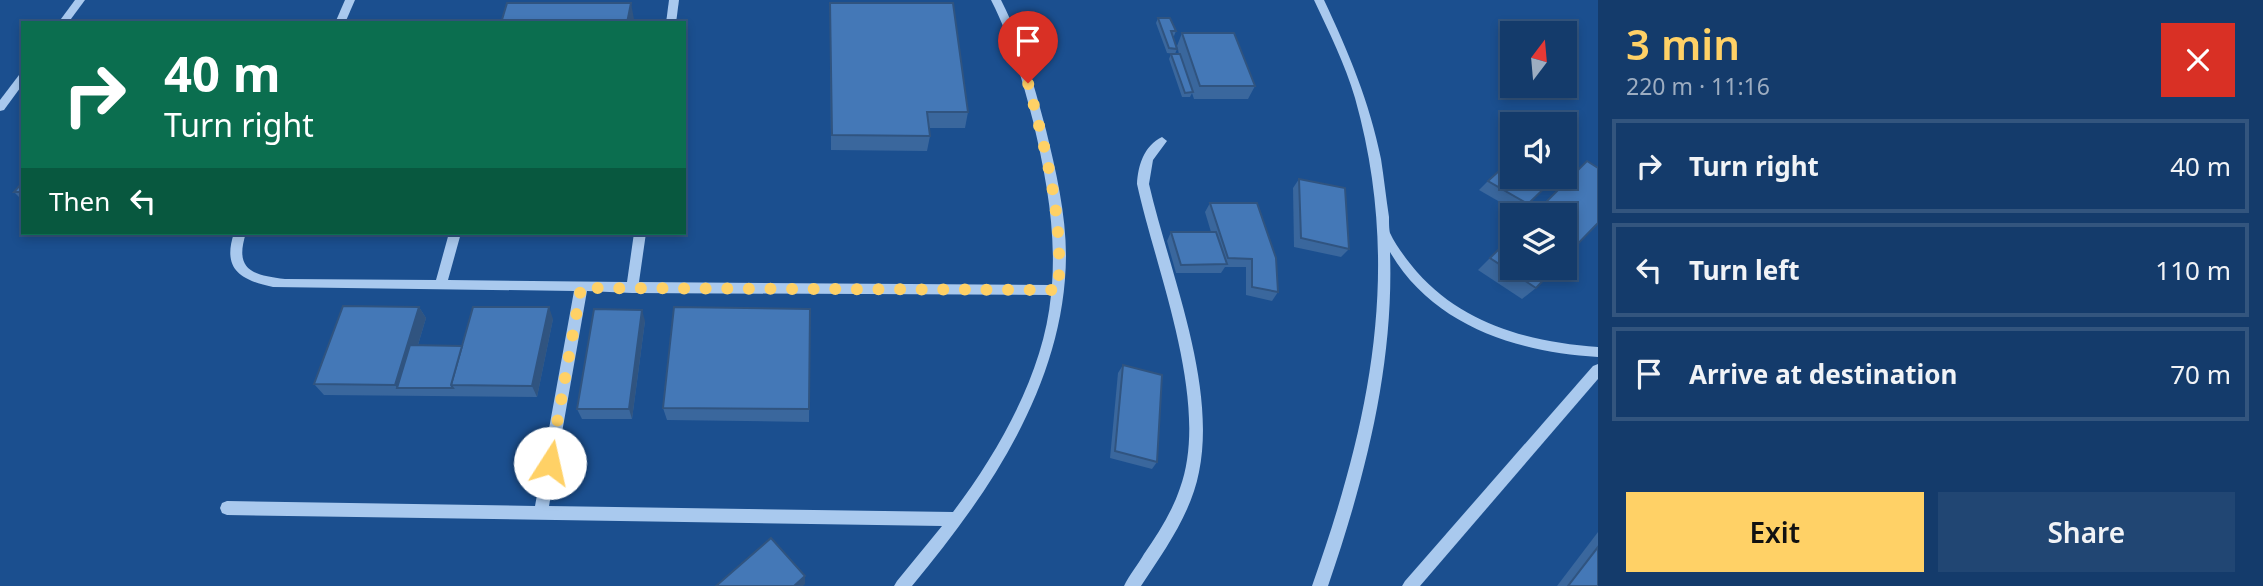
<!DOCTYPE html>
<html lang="en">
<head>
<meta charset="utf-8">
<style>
  :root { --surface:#143b6b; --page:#214673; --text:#f1f3f6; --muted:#9dadc1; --line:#33557e; --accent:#ffd166 }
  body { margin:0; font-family:"Noto Sans",sans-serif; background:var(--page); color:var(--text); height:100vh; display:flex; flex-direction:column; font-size:26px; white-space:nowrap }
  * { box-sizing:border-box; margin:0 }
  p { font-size:23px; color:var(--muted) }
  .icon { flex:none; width:38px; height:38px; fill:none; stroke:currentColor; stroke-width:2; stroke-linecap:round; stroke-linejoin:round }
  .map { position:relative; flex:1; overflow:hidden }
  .side { display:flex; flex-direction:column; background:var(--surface); width:665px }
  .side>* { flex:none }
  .top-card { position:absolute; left:21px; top:21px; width:665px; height:214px; border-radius:0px; box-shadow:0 4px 10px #0003,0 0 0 2px var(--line); background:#0b6e4f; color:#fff; overflow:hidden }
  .needle { width:46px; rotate:16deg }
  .tools { position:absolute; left:1500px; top:21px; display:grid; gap:14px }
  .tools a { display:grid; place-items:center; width:77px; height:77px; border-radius:0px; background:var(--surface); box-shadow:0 4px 10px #0003,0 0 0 2px var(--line); font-size:35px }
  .pin { position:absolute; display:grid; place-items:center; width:60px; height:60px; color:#fff; margin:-72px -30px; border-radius:50% 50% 50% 0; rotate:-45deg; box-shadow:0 0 7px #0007 }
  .pin .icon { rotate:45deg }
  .me { position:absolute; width:77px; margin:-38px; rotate:10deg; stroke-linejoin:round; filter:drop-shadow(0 0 5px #0008) }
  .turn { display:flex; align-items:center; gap:24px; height:147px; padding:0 28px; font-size:32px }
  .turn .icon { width:91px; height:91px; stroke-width:2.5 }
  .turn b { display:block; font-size:49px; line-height:60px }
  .then { display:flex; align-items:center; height:66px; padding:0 28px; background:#0003; gap:14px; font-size:26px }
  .round { display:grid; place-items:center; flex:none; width:74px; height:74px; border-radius:0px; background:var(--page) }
  .overview { display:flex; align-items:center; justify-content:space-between; height:119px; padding:0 28px }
  h1 { font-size:42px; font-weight:600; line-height:52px; color:var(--accent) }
  .primary-button { display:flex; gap:14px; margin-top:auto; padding:14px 28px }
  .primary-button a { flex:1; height:80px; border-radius:0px; background:var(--accent); color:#111; font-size:28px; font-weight:600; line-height:80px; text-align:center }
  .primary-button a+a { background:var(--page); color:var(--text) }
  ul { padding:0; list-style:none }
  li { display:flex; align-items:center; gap:21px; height:94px; margin:0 14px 10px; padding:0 14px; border:4px solid var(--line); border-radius:0px }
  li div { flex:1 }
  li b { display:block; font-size:26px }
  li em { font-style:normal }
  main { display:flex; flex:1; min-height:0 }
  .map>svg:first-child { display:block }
</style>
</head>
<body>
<main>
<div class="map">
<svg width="1598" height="586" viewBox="0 0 1598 586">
  <rect width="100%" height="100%" fill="#1b4f8f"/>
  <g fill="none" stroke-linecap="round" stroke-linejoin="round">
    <g fill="#a9c9ee" fill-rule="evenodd">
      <path d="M75,0H85L68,23H58Z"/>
      <path d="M345,0H355L345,23H335Z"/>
      <path d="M669,0H679L676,23H666Z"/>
      <path d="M991,0H1001C1022,41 1034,85 1046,130C1056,171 1066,214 1066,256C1065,383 990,492 912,586H894L897,581L942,526L227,515L222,513L220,508L222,503L227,501L535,506L574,291L273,287C240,280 222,269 234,233H246C234,270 252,275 285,279L436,280L449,233H461L448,280L627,282L634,233H646L639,282L1052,285C1056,229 1046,176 1033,121C1022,79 1011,39 991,0ZM587,291L632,293L1051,295C1044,372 999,451 953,512L549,506Z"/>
      <path d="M1314,0H1324C1348,51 1370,103 1381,159C1384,178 1386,198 1389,217C1389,222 1389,229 1390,233C1396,246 1407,260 1417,272C1464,325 1530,342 1598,347V357C1517,352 1433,326 1390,252C1394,367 1365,478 1328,586H1312C1370,422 1403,269 1355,98C1345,64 1329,32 1314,0Z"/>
      <path d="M23,74V84L4,110L0,111V100L19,75Z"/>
      <path d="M1162,137L1167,141L1153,160L1149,184C1169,271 1217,383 1199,472C1191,514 1164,551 1141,586H1124C1129,575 1138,565 1144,554C1158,534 1172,512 1180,488C1211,403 1156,271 1137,184C1138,165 1144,146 1162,137Z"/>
      <path d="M1598,364V379L1420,586H1402L1405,581L1593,366Z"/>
    </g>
  </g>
  <g fill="#3a679d">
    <path d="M830,3L968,112L965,128H929L930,136L927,151L831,150Z"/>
    <path d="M1158,18L1176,31L1174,36H1173L1177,49L1175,54L1167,53L1156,23Z"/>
    <path d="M1182,33L1255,86L1248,99H1194L1192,93L1190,97H1182L1169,59L1171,54H1179L1177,46Z"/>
    <path d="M1556,177L1519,213L1479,190L1488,181Z"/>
    <path d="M1299,179L1349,249L1341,257L1294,247L1293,188Z"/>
    <path d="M23,184V197H19L14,192Z"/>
    <path d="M1210,203L1278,292L1272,301L1246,295V267H1225L1221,273H1176L1167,241L1171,232H1211L1205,212Z"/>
    <path d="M1512,236L1536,288L1522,299L1478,270Z"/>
    <path d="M419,307L426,318L418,345L462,347L553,319L537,397L324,395L314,384Z"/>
    <path d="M810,309L809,422L667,420L663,408Z"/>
    <path d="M645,321L632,419H582L577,409Z"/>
    <path d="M1123,365L1157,462L1152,469L1110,458L1118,373Z"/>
    <path d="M1598,532V586H1557Z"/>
  </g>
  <g fill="#305480">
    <path d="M631,3L634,19L633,23H627Z"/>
    <path d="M419,307L426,318L405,388H397L395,385Z"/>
    <path d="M549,307L553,319L537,397L532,386Z"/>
    <path d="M642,310L645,321L632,419L629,409Z"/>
    <path d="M805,576V584L803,586H794Z"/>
  </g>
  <g fill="#4478b7" stroke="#305480" stroke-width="2">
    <path d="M507,3H631L627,23H501Z"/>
    <path d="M830,3H953L968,112H927L930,136L832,135Z"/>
    <path d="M1158,18H1170L1176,31H1171L1177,49L1169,48Z"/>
    <path d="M1182,33H1234L1255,86H1200Z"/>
    <path d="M1171,54H1180L1193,92L1185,93Z"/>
    <path d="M1564,154L1574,159L1564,169Z"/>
    <path d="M1512,159V177H1556L1528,204L1488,181Z"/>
    <path d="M1587,161L1598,168V223L1564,258V215H1533Z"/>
    <path d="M1299,179L1345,188L1349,249L1301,238Z"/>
    <path d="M21,184H23V192H14Z"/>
    <path d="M1210,203H1257L1276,258L1278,292L1252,287V259L1228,258Z"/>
    <path d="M1171,232H1216L1227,264L1181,265Z"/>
    <path d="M1512,236V268H1555L1536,288L1490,258Z"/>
    <path d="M343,306L419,307L395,385L314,384Z"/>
    <path d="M473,307H549L532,386L451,385Z"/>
    <path d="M674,307L810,309L809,409L663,408Z"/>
    <path d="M594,309L642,310L629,409H577Z"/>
    <path d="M410,345L462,346L451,385L453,388H397Z"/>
    <path d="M1123,365L1162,375L1157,462L1115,451Z"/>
    <path d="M771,538L805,576L794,586H716Z"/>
    <path d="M1598,547V586H1568Z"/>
  </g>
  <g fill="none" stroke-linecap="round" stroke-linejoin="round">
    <path stroke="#ffd166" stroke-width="12" stroke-dasharray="0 21.6" d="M550,463L581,288L1058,290C1064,220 1046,151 1028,83"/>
  </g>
</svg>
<div class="tools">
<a><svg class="needle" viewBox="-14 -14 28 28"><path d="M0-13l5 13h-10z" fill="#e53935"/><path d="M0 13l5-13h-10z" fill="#9dadc1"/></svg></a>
<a><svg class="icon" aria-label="sound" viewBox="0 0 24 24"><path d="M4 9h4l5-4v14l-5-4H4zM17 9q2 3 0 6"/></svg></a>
<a><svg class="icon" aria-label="layers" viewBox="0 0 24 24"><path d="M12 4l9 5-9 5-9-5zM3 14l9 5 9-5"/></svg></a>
</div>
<div class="pin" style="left:1028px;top:83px;background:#d93025"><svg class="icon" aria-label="arrive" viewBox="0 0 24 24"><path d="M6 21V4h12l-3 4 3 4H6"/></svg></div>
<svg class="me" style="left:550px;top:463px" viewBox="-20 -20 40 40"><circle r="19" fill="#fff"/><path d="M0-13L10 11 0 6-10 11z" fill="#ffd166"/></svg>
<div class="top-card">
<div class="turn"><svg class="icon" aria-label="right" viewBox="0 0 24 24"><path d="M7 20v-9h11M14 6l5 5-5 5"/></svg><div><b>40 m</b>Turn right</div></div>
<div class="then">Then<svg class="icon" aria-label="left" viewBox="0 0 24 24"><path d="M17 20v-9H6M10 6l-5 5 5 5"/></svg></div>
</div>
</div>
<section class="side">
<div class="overview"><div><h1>3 min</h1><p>220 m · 11:16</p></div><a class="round" style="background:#d93025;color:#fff"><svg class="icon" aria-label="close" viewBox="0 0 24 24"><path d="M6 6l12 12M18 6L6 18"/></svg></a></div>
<ul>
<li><svg class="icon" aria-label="right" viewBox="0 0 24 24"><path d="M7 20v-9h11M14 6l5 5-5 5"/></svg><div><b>Turn right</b></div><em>40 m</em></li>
<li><svg class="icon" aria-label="left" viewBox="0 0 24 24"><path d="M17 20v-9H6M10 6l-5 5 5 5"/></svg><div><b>Turn left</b></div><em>110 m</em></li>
<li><svg class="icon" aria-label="arrive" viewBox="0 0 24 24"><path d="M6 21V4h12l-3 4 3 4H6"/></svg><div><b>Arrive at destination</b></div><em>70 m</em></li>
</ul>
<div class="primary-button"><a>Exit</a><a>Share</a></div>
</section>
</main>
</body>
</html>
